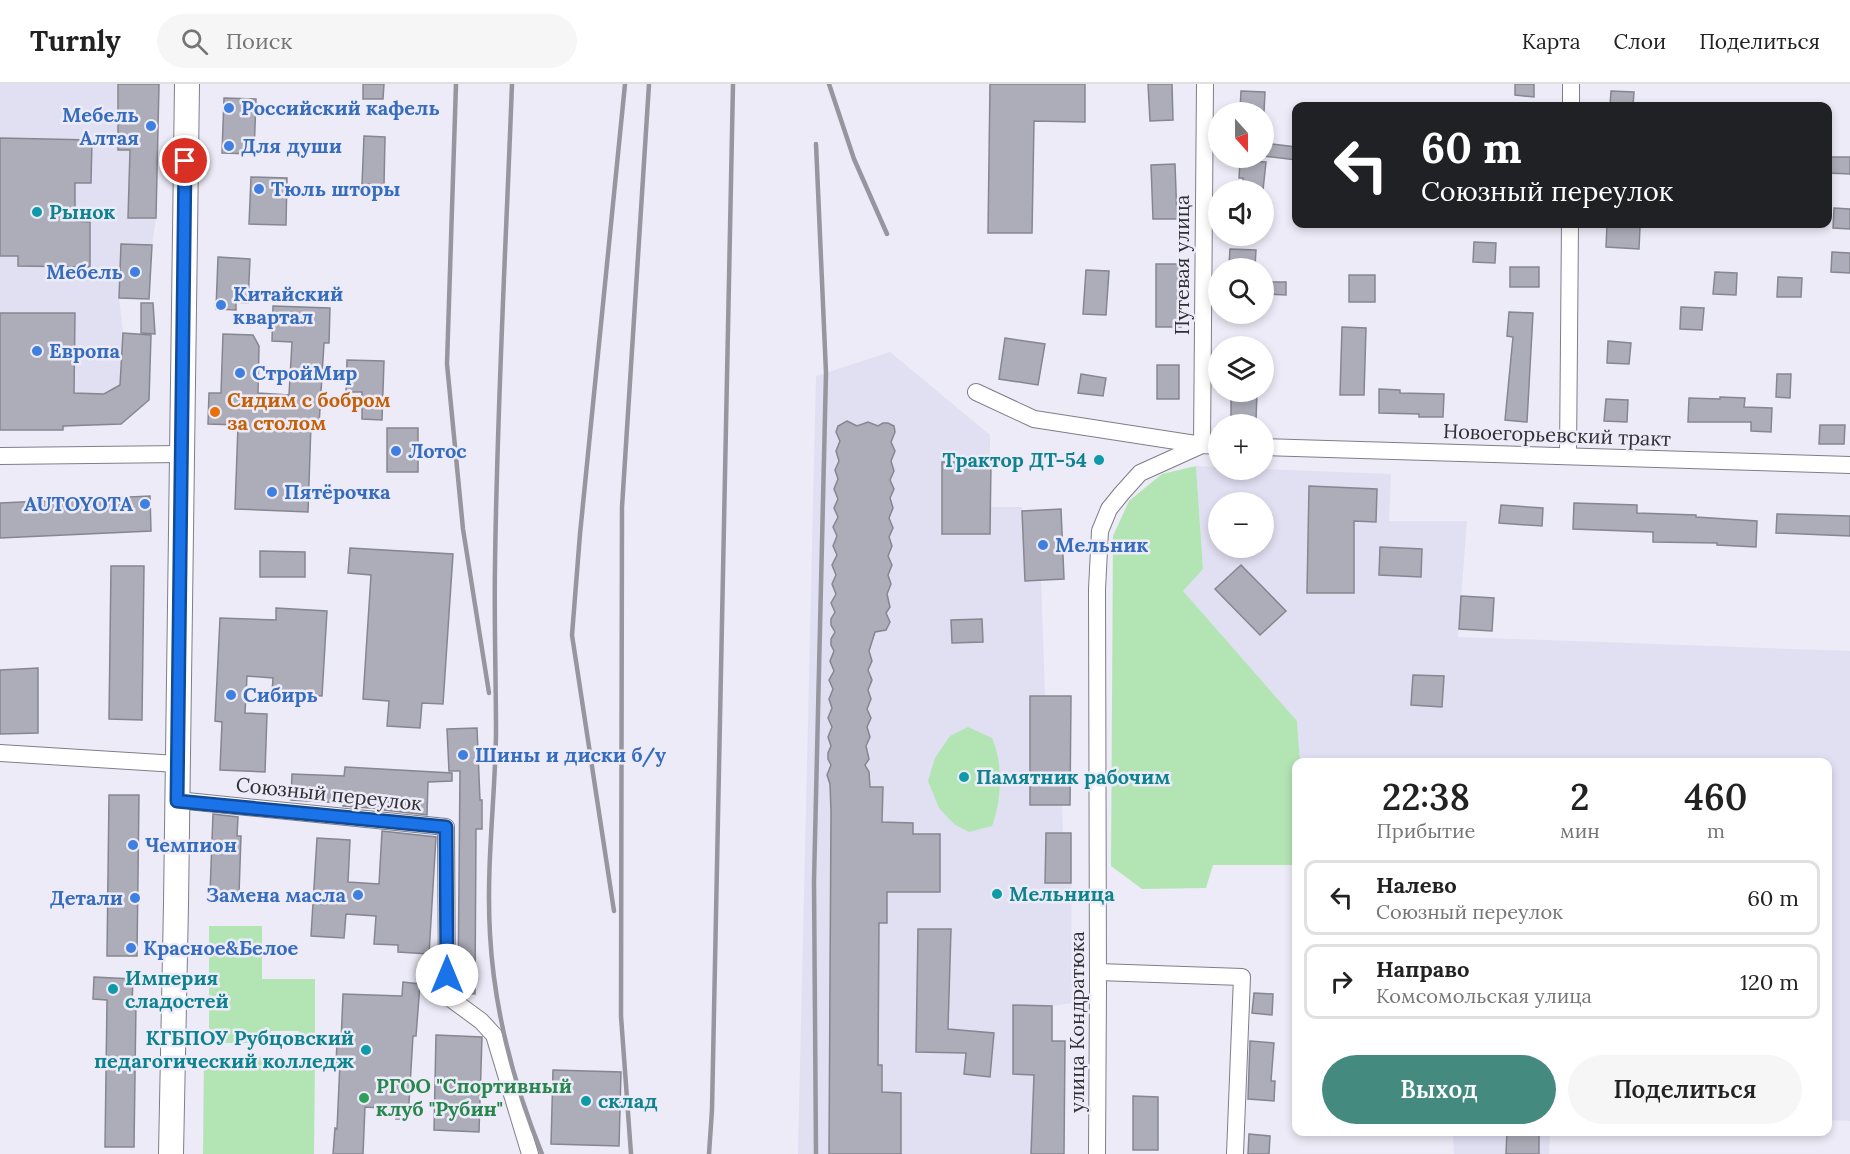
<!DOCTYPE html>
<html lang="ru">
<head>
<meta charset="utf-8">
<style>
  :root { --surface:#fff; --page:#f6f6f6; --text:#222; --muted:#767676; --line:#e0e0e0; --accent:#458a7f }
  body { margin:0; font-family:Lora,serif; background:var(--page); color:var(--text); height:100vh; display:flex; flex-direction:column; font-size:22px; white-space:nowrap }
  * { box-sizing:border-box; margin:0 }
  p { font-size:20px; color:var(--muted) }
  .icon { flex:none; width:33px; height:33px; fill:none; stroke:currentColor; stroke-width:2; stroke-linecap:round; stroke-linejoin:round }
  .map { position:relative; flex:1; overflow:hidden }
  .panel { position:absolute; left:1292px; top:674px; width:540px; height:378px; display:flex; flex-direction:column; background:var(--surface); border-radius:12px; box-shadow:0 3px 9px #0003 }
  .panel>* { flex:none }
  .banner { position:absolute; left:1292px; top:18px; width:540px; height:126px; border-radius:12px; box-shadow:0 3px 9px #0003; background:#202124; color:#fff; overflow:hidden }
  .needle { width:39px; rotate:159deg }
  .buttons { position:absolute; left:1208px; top:18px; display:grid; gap:12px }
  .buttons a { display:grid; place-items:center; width:66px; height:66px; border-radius:50%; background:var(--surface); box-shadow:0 3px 9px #0003; font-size:30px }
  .pin { position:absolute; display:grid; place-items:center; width:51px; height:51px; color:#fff; margin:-26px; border:3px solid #fff; border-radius:50%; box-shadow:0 2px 6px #0007 }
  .me { position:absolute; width:66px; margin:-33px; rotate:0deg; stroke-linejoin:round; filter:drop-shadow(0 0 4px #0008) }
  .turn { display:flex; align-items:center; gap:21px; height:126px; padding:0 30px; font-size:27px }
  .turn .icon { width:78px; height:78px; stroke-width:2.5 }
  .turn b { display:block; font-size:42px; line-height:51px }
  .eta { display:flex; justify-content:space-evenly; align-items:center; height:102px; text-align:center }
  .eta b { font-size:36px; font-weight:600; line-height:42px }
  .cta { display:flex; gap:12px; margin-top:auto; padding:12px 30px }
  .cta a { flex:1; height:69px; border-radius:36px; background:var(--accent); color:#fff; font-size:24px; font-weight:600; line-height:69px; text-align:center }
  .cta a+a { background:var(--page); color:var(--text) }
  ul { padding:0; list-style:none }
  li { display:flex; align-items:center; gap:18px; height:75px; margin:0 12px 9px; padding:0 18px; border:3px solid var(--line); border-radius:12px }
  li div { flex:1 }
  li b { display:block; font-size:22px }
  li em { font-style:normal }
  header { display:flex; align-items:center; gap:36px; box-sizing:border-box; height:84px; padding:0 30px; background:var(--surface); border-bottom:2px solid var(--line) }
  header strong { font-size:28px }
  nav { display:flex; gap:33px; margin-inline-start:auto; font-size:21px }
  .search { width:420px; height:54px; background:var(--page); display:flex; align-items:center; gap:15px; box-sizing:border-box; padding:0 21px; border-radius:33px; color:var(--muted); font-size:22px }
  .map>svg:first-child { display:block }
</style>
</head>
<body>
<header>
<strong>Turnly</strong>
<div class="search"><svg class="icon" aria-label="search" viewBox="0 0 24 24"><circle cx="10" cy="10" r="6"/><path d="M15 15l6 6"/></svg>Поиск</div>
<nav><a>Карта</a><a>Слои</a><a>Поделиться</a></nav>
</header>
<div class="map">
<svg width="1850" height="1070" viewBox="0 0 1850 1070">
  <rect width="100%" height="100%" fill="#ecebf7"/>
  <g fill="#e1dff2" fill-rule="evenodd">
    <path d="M0,0H118V65L130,66V81H157V95L129,96L128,134H156L152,161L121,160L119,214L123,249L120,301L104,310L69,309V342L63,346H0Z"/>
    <path d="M890,268L990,351V423H1022L1025,496H1041L1045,612H1071L1070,721H1062L1063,749H1071L1072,919L1052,922V957H1065L1064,1070H798L816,292Z"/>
    <path d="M1196,382L1218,383V386L1263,385L1391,390L1389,437H1467L1458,553L1850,567V1037L1827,1036V678H1300L1297,637L1182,507L1203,485ZM1218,418H1263V464H1218Z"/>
    <path d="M1453,1047H1550L1549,1070H1454Z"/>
  </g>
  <g fill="#b3e5b4">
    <path d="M1196,382L1203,485L1183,507L1297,637L1300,678H1296V781H1213L1206,804L1142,805L1111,782L1113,452L1129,417L1162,390Z"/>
    <path d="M968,643L992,654C1003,679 1002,715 992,742L969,748L954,740L939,724L928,697L935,674L950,652Z"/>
    <path d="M209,842H262V895H315V959H299V947H271V959H209Z"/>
    <path d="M204,973H270V984H298V975H315L314,1070H203Z"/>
  </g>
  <g fill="#acadb8" stroke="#868691" stroke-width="1.5">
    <path d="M118,0H159L156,134H128L130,66H118Z"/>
    <path d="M363,0H384L383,15H363Z"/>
    <path d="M990,0H1085V38L1034,37L1032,149H988Z"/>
    <path d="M1148,0H1172L1173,36L1150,37Z"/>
    <path d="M1515,0H1534V13L1515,11Z"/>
    <path d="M1241,7L1265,8L1264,28L1240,27Z"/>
    <path d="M1611,7L1634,8L1633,22H1610Z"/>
    <path d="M224,14L256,15L254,70L222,69Z"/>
    <path d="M364,52L385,53L384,101L362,100Z"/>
    <path d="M0,54L92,56L91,99H75V137L90,138V183L18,182V172H0Z"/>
    <path d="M1263,59L1296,63V76L1263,72Z"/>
    <path d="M1827,73H1850V90L1827,89Z"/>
    <path d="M1240,77L1266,78L1263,106H1243V94H1239Z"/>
    <path d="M1175,80L1177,135H1153L1151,81Z"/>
    <path d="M251,93L287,94L286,141L249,140Z"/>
    <path d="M1834,124L1850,125V145L1833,144Z"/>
    <path d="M1607,141L1640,143L1639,165L1606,163Z"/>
    <path d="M1474,158L1496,159L1495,179L1473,178Z"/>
    <path d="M121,160L152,161L149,215L119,214Z"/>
    <path d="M1230,165L1256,166L1255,182L1229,180Z"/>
    <path d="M1832,168L1850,169V189L1831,188Z"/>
    <path d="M218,173L250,175L248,219L236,218V226L216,225Z"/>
    <rect x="1156" y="180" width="25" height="63"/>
    <rect x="1510" y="183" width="29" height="20"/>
    <path d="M1086,186L1109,187L1106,231L1083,230Z"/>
    <path d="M1715,188L1737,189L1736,211L1713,210Z"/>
    <rect x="1349" y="191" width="26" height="27"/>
    <path d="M1778,193L1802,194L1801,213H1777Z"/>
    <path d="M1263,198H1286V211L1263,210Z"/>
    <path d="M141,219H153L155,250L141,249Z"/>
    <path d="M273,222L330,224L329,259H324L319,341L311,340L308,428L235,425L238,341L208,340L209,309H221L223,250L253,251L259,262L258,309L289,311L292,258L272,257Z"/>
    <path d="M1681,223L1704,224L1702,246L1680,245Z"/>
    <path d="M1509,228L1533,229L1527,338L1505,336L1513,253L1507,252Z"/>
    <path d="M0,229H75L74,309L104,310L120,301L123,249L151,251L149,316L121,340L63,342V346H0Z"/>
    <path d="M1342,243L1366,244L1364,311H1340Z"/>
    <path d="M1005,254L1045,260L1038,301L999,295Z"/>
    <path d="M1608,257L1631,259L1629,280L1607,279Z"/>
    <path d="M347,276L384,277L382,336L362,335V308H346Z"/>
    <rect x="1157" y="281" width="22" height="34"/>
    <path d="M1081,290L1106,294L1103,312L1078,309Z"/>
    <path d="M1777,290H1791L1790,314L1776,313Z"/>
    <path d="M1379,305L1400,306V309L1444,310L1443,333H1419V330L1379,329Z"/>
    <path d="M1231,309H1257L1256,336H1231Z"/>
    <path d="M1720,313L1745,314L1744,323L1772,324L1771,348L1751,347V338H1688L1689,314L1720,315Z"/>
    <path d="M1606,315L1628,316L1627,338L1604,337Z"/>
    <path d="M847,337L857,342L868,338L878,342L883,339H888L894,342L895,348L891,358L895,367L891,377L894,387L890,396L894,405L890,414L893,424L889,434L893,444L889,453L892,462L888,472L892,481L888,491L891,500L887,510L890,523L886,529L890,538L886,546L875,548L869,567L872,577L868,586L872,596L868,606L871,615L867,625L871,634L867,643L870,653L866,662L869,675L865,681L869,688L870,703H883L882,738L913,739V750H940V808H887V839H879L878,981H882V1008L901,1009V1070H829L831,728L830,700L827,691L831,681L828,675V669L831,662L828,653L832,643L828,634L832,624L829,615L833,605L829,596L834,587L830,577L834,567L831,561V555L835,548L831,541V535L835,528L831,519L836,510L832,500L836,491L832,481L837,471L833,462L837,452L833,443L838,433L834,424L838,415L834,405L838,395L835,386L839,377L836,367L840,357L836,348L838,342Z"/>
    <path d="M1820,341H1845L1844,360H1819Z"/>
    <rect x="387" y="344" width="31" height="44"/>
    <path d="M942,378H991L990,450H942Z"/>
    <path d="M1309,402L1377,405L1376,438L1354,437V509H1307Z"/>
    <path d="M150,412L151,447L0,454V419Z"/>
    <path d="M1574,419L1637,421V429L1696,431V433L1757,437L1756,463L1717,461V459L1653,458V448L1573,445Z"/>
    <path d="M1501,421L1543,424L1542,442L1499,439Z"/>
    <path d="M1061,425L1064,495L1025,497L1022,427Z"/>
    <path d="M1777,430L1850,432V452L1776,449Z"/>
    <path d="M1380,463L1422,465L1421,493L1379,491Z"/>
    <path d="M350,464L453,470L443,620L422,619L420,644L387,642L389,617L363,615L371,491L348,489Z"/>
    <path d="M260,467L305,468V493H260Z"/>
    <path d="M1241,481L1286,527L1260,551L1215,505Z"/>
    <path d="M111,482H144L142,636L109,635Z"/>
    <path d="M1461,512L1494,514L1492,547L1459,545Z"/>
    <path d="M276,524L327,527L322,612L272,609L273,594L247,592L245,629L267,630L265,688L220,686L222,638L215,637L220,534L276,536Z"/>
    <path d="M982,535L983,558L952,559L951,536Z"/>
    <path d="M38,584V649L0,650V586Z"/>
    <path d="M1413,591L1444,592L1442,623L1411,621Z"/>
    <path d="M1030,612H1071L1070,721H1030Z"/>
    <path d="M477,644L480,716H482V745H476L475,910L461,909L458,907L460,687H449L447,645Z"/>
    <path d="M345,683L452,689V697L428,698L427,731L384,726V725L343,722V719L291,716L292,690L344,692Z"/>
    <path d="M109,711H139L137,872H107Z"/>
    <path d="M213,730L238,733L237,752H241L239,810L210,809Z"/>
    <path d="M382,747L436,753L429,870L398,868V861L374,860L376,832L346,830L344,854L311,852L317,754L350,756L348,798L379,800Z"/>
    <path d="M1046,749H1071V799H1045Z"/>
    <path d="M918,845H951L948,945L994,949L990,993L964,990L966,969L916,968Z"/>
    <path d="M94,893L133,895L132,919H136L134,1063H105L107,916L93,915Z"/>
    <path d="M403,898L420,900L416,952H413L408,1035H396L397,1025L365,1023L363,1070H333L335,1044L337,1045L340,978H336L337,959H341L343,910L402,912Z"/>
    <path d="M1254,909L1273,910L1272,931L1252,929Z"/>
    <path d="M1013,921L1052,922V957H1065L1064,1070H1031L1034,991L1013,990Z"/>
    <path d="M436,951L482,953L479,1048L434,1046Z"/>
    <path d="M1250,957L1274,959L1271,997H1275L1274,1017L1248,1015Z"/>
    <path d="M553,986L621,988L619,1062L551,1060Z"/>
    <path d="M1133,1012L1158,1013V1066H1133Z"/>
    <path d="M1507,1047H1539V1070H1506Z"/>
    <path d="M1249,1050L1270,1052L1269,1070H1248Z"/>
  </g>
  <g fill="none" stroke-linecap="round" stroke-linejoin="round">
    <g stroke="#7f7e88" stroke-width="18">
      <g id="minor">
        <path d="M1571,22V0"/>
        <path d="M976,308L1034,335L1202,361L1205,0"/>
        <path d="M1263,363L1850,381"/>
        <path d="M0,372L182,370"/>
        <path d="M1568,372L1570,140"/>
        <path d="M0,669L177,680"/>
        <path d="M177,716L446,743L447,912L481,937L494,951L530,1070"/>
        <path d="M1098,888L1242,893L1235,1070"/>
        <path d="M1097,1070L1098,903L1097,505L1100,447L1109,425L1122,409L1140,389L1202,361L1218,362"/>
      </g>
    </g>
    <g stroke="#7f7e88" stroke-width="26">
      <path id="secondary" d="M171,1070L176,820L187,0"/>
    </g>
    <use href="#minor" stroke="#fff" stroke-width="16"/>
    <use href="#secondary" stroke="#fff" stroke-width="24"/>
    <g stroke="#97969f" stroke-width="4.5">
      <path d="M456,0L447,280L463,445L489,609"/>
      <path d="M512,0C506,160 497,321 495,482C494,538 496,594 496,650C495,716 486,783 490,850C494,925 514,1001 542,1070"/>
      <path d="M829,0L854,75L887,150"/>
      <path d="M614,827L572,551L580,450L625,0"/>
      <path d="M631,1070L621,932L622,423L649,0"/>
      <path d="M709,1070L712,1026L733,0"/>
      <path d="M816,1070L814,797L826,289L816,60"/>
    </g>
  </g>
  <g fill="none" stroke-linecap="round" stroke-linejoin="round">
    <g stroke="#114b97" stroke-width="15">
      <path id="route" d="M185,77L177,717L446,743L447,891"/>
    </g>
    <use href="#route" stroke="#1a73e8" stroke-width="10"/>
  </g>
  <g fill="#3f7fe0" stroke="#ecebf7" stroke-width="2">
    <circle cx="229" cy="24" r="6"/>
    <circle cx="151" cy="42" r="6"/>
    <circle cx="229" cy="62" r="6"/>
    <circle cx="259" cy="105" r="6"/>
    <circle cx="135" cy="188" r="6"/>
    <circle cx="221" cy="221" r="6"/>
    <circle cx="37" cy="267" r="6"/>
    <circle cx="240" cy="289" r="6"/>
    <circle cx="396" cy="367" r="6"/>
    <circle cx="272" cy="408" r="6"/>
    <circle cx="145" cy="420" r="6"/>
    <circle cx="1043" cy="461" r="6"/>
    <circle cx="231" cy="611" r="6"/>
    <circle cx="463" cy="671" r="6"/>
    <circle cx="133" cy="761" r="6"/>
    <circle cx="358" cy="811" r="6"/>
    <circle cx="135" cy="814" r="6"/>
    <circle cx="131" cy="864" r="6"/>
  </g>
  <g fill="#0f9aa8" stroke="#ecebf7" stroke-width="2">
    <circle cx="37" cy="128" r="6"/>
    <circle cx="1099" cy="376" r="6"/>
    <circle cx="964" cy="693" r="6"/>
    <circle cx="997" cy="810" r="6"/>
    <circle cx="113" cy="905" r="6"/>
    <circle cx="366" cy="966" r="6"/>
    <circle cx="586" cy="1017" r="6"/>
  </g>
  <circle fill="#e8710a" stroke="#ecebf7" stroke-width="2" cx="215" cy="328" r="6"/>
  <circle fill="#2e9e5b" stroke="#ecebf7" stroke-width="2" cx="364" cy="1014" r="6"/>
  <g text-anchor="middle" stroke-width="5" stroke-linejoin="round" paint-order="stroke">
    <g font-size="20" font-weight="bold" fill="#366cbe" stroke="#ecebf7" text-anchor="start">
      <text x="241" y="31">Российский кафель</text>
      <text x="139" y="38" text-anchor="end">Мебель<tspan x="139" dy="23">Алтая</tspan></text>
      <text x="241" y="69">Для души</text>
      <text x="271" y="112">Тюль шторы</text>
      <text x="123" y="195" text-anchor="end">Мебель</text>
      <text x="233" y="217">Китайский<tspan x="233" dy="23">квартал</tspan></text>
      <text x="49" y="274">Европа</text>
      <text x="252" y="296">СтройМир</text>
      <text x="408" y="374">Лотос</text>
      <text x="284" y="415">Пятёрочка</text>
      <text x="133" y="427" text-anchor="end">AUTOYOTA</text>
      <text x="1055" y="468">Мельник</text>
      <text x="243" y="618">Сибирь</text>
      <text x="475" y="678">Шины и диски б/у</text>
      <text x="145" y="768">Чемпион</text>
      <text x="346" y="818" text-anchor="end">Замена масла</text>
      <text x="123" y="821" text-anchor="end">Детали</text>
      <text x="143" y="871">Красное&amp;Белое</text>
    </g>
    <g font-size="20" font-weight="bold" fill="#0d838f" stroke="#ecebf7" text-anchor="start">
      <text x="49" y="135">Рынок</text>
      <text x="1087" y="383" text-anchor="end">Трактор ДТ-54</text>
      <text x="976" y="700">Памятник рабочим</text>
      <text x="1009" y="817">Мельница</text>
      <text x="125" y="901">Империя<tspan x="125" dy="23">сладостей</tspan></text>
      <text x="354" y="961" text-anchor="end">КГБПОУ Рубцовский<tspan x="354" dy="23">педагогический колледж</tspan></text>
      <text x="598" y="1024">склад</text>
    </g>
    <g font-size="20" fill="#302f34" stroke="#ecebf7">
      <text transform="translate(1182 181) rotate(-90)" y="7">Путевая улица</text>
      <text transform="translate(1557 351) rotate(2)" y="7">Новоегорьевский тракт</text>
      <text transform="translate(329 710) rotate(6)" y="7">Союзный переулок</text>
      <text transform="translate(1077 938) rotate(-90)" y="7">улица Кондратюка</text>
    </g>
    <g font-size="20" font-weight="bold" fill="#c56008" stroke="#ecebf7" text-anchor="start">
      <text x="227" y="323">Сидим с бобром<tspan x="227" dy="23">за столом</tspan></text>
    </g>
    <g font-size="20" font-weight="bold" fill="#27864d" stroke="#ecebf7" text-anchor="start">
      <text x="376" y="1009">РГОО "Спортивный<tspan x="376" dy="23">клуб "Рубин"</tspan></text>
    </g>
  </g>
</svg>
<div class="buttons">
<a><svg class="needle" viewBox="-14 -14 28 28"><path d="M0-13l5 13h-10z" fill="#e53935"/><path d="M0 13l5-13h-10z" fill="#767676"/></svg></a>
<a><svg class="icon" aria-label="sound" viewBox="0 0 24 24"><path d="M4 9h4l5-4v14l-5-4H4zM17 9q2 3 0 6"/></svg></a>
<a><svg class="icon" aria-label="search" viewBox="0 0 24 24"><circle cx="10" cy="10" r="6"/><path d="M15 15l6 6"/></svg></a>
<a><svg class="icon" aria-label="layers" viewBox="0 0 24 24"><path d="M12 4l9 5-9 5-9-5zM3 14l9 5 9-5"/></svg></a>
<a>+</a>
<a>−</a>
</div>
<div class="pin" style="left:185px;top:77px;background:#d93025"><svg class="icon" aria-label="arrive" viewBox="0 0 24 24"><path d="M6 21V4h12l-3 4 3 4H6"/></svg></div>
<svg class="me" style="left:447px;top:891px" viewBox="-20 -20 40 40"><circle r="19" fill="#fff"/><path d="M0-13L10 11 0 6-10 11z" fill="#1a73e8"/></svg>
<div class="banner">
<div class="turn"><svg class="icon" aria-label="left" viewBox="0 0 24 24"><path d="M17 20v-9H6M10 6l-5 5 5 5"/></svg><div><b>60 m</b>Союзный переулок</div></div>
</div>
<section class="panel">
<div class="eta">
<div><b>22:38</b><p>Прибытие</p></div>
<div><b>2</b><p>мин</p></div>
<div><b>460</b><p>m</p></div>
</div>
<ul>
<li><svg class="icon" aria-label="left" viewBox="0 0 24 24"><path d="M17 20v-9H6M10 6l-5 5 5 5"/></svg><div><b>Налево</b><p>Союзный переулок</p></div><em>60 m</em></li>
<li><svg class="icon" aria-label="right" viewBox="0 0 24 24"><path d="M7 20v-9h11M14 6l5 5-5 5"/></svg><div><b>Направо</b><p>Комсомольская улица</p></div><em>120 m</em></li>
</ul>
<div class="cta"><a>Выход</a><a>Поделиться</a></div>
</section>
</div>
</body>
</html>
